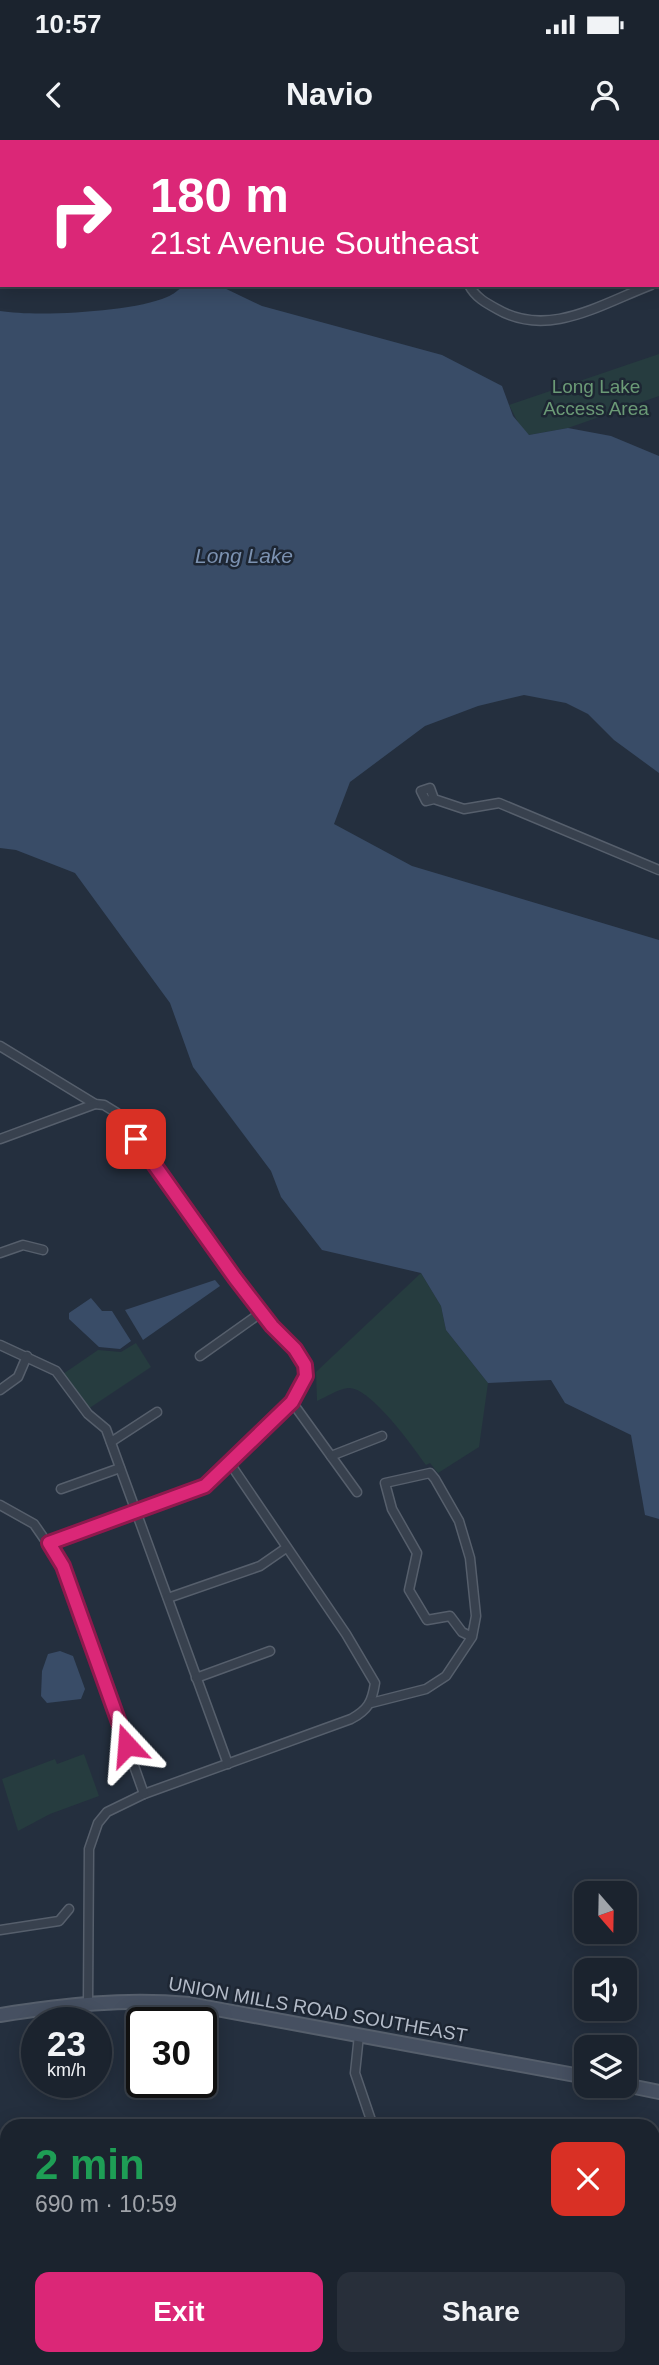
<!DOCTYPE html>
<html lang="en">
<head>
<meta charset="utf-8">
<style>
  :root { --surface:#1b232e; --page:#282f3a; --text:#f1f3f6; --muted:#a0a4aa; --line:#39404a; --accent:#db2777 }
  body { margin:0; font-family:Arial,sans-serif; background:var(--page); color:var(--text); height:100vh; display:flex; flex-direction:column; font-size:26px; white-space:nowrap }
  * { box-sizing:border-box; margin:0 }
  p { font-size:23px; color:var(--muted) }
  .icon { flex:none; width:38px; height:38px; fill:none; stroke:currentColor; stroke-width:2; stroke-linecap:round; stroke-linejoin:round }
  .map { position:relative; flex:1; overflow:hidden }
  .sheet { position:absolute; left:0px; top:1979px; width:660px; height:247px; display:flex; flex-direction:column; background:var(--surface); border-radius:21px 21px 0 0; box-shadow:0 4px 18px #0003,0 0 0 2px var(--line) }
  .sheet>* { flex:none }
  .guide { position:absolute; left:0px; top:0px; width:660px; height:147px; box-shadow:0 4px 18px #0003,0 0 0 2px var(--line); background:#db2777; color:#fff; overflow:hidden }
  .needle { width:46px; rotate:160deg }
  .buttons { position:absolute; left:574px; top:1741px; display:grid; gap:14px }
  .buttons a { display:grid; place-items:center; width:63px; height:63px; border-radius:14px; background:var(--surface); box-shadow:0 4px 18px #0003,0 0 0 2px var(--line); font-size:35px }
  .speed { position:absolute; left:21px; top:1867px; display:flex; gap:14px; font-size:35px; font-weight:700; text-align:center }
  .speed>* { display:grid; place-content:center; width:91px; height:91px; border-radius:50%; background:var(--surface); box-shadow:0 4px 18px #0003,0 0 0 2px var(--line); line-height:1 }
  .speed small { font-size:18px; font-weight:400 }
  .speed .limit { border:4px solid #111; border-radius:10px; background:#fff; color:#111 }
  .pin { position:absolute; display:grid; place-items:center; width:60px; height:60px; color:#fff; margin:-30px; border-radius:14px; box-shadow:0 4px 10px #0006 }
  .me { position:absolute; width:77px; margin:-38px; rotate:341deg; stroke-linejoin:round; filter:drop-shadow(0 0 5px #0008) }
  .turn { display:flex; align-items:center; gap:24px; height:147px; padding:0 35px; font-size:32px }
  .turn .icon { width:91px; height:91px; stroke-width:2.5 }
  .turn b { display:block; font-size:49px; line-height:60px }
  .round { display:grid; place-items:center; flex:none; width:74px; height:74px; border-radius:14px; background:var(--page) }
  .headline { display:flex; align-items:center; justify-content:space-between; height:119px; padding:0 35px }
  h1 { font-size:42px; font-weight:800; line-height:52px; color:#1e9e55 }
  .action { display:flex; gap:14px; margin-top:auto; padding:14px 35px }
  .action a { flex:1; height:80px; border-radius:14px; background:var(--accent); color:#fff; font-size:28px; font-weight:800; line-height:80px; text-align:center }
  .action a+a { background:var(--page); color:var(--text) }
  .status { display:flex; justify-content:space-between; align-items:center; height:49px; padding:0 35px; background:var(--surface); direction:ltr }
  .status svg { height:19px; fill:currentColor }
  header { display:flex; justify-content:space-between; align-items:center; height:91px; padding:0 35px; background:var(--surface); font-size:32px; font-weight:800 }
  .map>svg:first-child { display:block }
</style>
</head>
<body>
<div class="status"><b>10:57</b><svg viewBox="0 0 49 12"><path d="M0 12V9h3v3zM5 12V6h3v6zM10 12V3h3v9zM15 12V0h3v12zM26 1h20v11H26zM47 4h2v5h-2z"/></svg></div>
<header><svg class="icon" aria-label="back" viewBox="0 0 24 24"><path d="M15 5l-7 7 7 7"/></svg>Navio<svg class="icon" aria-label="person" viewBox="0 0 24 24"><circle cx="12" cy="8" r="4"/><path d="M4 21q1-7 8-7t8 7"/></svg></header>
<div class="map">
<svg width="659" height="2225" viewBox="0 0 659 2225">
  <rect width="100%" height="100%" fill="#242f3e"/>
  <g fill="#263c3f">
    <path d="M659,214V256L568,288L529,295L522,290L509,265Z"/>
    <path d="M421,1133L441,1166L446,1190L488,1243L479,1307L438,1333L430,1323L426,1325C414,1308 370,1246 348,1248C338,1249 326,1257 317,1261L316,1232Z"/>
    <path d="M136,1203L151,1227L88,1269L63,1234L98,1210L121,1212Z"/>
    <path d="M84,1614L99,1656L50,1674L18,1691L2,1639L55,1619L57,1624Z"/>
  </g>
  <g fill="#394c67">
    <path d="M185,145H218L262,166L442,215L502,246L513,276L529,295L568,288L611,296L659,316V633L614,600L588,574L566,563L524,555L478,566L425,586L350,642L334,684L412,726L659,800V1379L645,1375L631,1295L565,1263L551,1240L488,1243L446,1190L441,1166L421,1133L322,1110L281,1057L271,1031L193,927L170,863L75,733L16,710L0,708V171C37,177 133,172 167,157C173,155 179,149 185,145Z"/>
    <path d="M215,1140L220,1146L143,1200L125,1170Z"/>
    <path d="M91,1158L102,1171H112L131,1201L120,1209L99,1207L69,1179V1173Z"/>
    <path d="M60,1511L73,1516L85,1549L81,1559L47,1563L41,1556L42,1531L48,1514Z"/>
  </g>
  <g fill="none" stroke-linecap="round" stroke-linejoin="round">
    <g stroke="#565f6c" stroke-width="11">
      <g id="street">
        <path d="M267,0L268,2"/>
        <path d="M160,2L165,0"/>
        <path d="M0,40H2"/>
        <path d="M658,73L659,75"/>
        <path d="M0,111L2,120"/>
        <path d="M658,142H659"/>
        <path d="M469,145C475,157 486,163 497,169C548,199 601,164 651,145"/>
        <path d="M434,659L430,648L421,651L426,661L434,659L464,669L499,663L659,730"/>
        <path d="M0,906L95,964L104,965L117,973L234,1137L305,1225C308,1260 253,1299 229,1322L346,1494L375,1543C372,1562 368,1570 351,1579L144,1654L107,1672L98,1683L89,1709L88,1863"/>
        <path d="M0,999L95,964"/>
        <path d="M0,1113L23,1105L43,1110"/>
        <path d="M0,1205L56,1231L88,1274L106,1289L228,1624"/>
        <path d="M200,1216L262,1172"/>
        <path d="M0,1250L18,1237L27,1216"/>
        <path d="M292,1262L357,1352"/>
        <path d="M111,1302L157,1272"/>
        <path d="M331,1316L382,1296"/>
        <path d="M61,1349L120,1328"/>
        <path d="M0,1365L34,1384L63,1426L144,1654"/>
        <path d="M49,1403L194,1352L229,1322"/>
        <path d="M168,1458L260,1426L286,1408"/>
        <path d="M196,1538L270,1511"/>
        <path d="M371,1563L426,1549L446,1536L472,1497L476,1476L470,1418L459,1381L435,1339L430,1333L385,1343L392,1369L417,1413L409,1450L427,1480L450,1476L462,1492L472,1497"/>
        <path d="M0,1790L59,1781L69,1769"/>
        <path d="M359,1895L355,1933L373,1986"/>
        <path d="M653,2093L659,2094"/>
      </g>
    </g>
    <g stroke="#565f6c" stroke-width="16">
      <g id="secondary">
        <path d="M341,0L342,2"/>
        <path d="M639,2L644,0"/>
        <path d="M0,1875C63,1865 125,1858 189,1864L586,1937"/>
        <path d="M625,1945L659,1952"/>
      </g>
    </g>
    <use href="#street" stroke="#38414e" stroke-width="8"/>
    <use href="#secondary" stroke="#465061" stroke-width="12"/>
  </g>
  <g fill="none" stroke-linecap="round" stroke-linejoin="round">
    <g stroke="#8e194d" stroke-width="18">
      <path id="route" d="M127,1605L63,1426L49,1403L205,1346L292,1262L306,1236L305,1225L295,1209L272,1186L235,1138L136,999"/>
    </g>
    <use href="#route" stroke="#db2777" stroke-width="12"/>
  </g>
  <g text-anchor="middle" stroke-width="5" stroke-linejoin="round" paint-order="stroke">
    <g font-size="19" fill="#6b9a76" stroke="#1d2633">
      <text x="596" y="253">Long Lake<tspan x="596" dy="22">Access Area</tspan></text>
    </g>
    <g font-size="19" fill="#b4bcc9" stroke="#1d2633">
      <text transform="translate(318 1869) rotate(10)" y="7">UNION MILLS ROAD SOUTHEAST</text>
    </g>
    <g font-size="21" font-style="italic" fill="#7c92b1" stroke="#1d2633">
      <text x="244" y="423">Long Lake</text>
    </g>
  </g>
</svg>
<div class="buttons">
<a><svg class="needle" viewBox="-14 -14 28 28"><path d="M0-13l5 13h-10z" fill="#e53935"/><path d="M0 13l5-13h-10z" fill="#a0a4aa"/></svg></a>
<a><svg class="icon" aria-label="sound" viewBox="0 0 24 24"><path d="M4 9h4l5-4v14l-5-4H4zM17 9q2 3 0 6"/></svg></a>
<a><svg class="icon" aria-label="layers" viewBox="0 0 24 24"><path d="M12 4l9 5-9 5-9-5zM3 14l9 5 9-5"/></svg></a>
</div>
<div class="speed"><div>23<small>km/h</small></div><div class="limit">30</div></div>
<div class="pin" style="left:136px;top:999px;background:#d93025"><svg class="icon" aria-label="arrive" viewBox="0 0 24 24"><path d="M6 21V4h12l-3 4 3 4H6"/></svg></div>
<svg class="me" style="left:127px;top:1605px" viewBox="-20 -20 40 40"><path d="M0-17L14 15 0 8-14 15z" fill="#db2777" stroke="#fff" stroke-width="4"/></svg>
<div class="guide">
<div class="turn"><svg class="icon" aria-label="right" viewBox="0 0 24 24"><path d="M7 20v-9h11M14 6l5 5-5 5"/></svg><div><b>180 m</b>21st Avenue Southeast</div></div>
</div>
<section class="sheet">
<div class="headline"><div><h1>2 min</h1><p>690 m · 10:59</p></div><a class="round" style="background:#d93025;color:#fff"><svg class="icon" aria-label="close" viewBox="0 0 24 24"><path d="M6 6l12 12M18 6L6 18"/></svg></a></div>
<div class="action"><a>Exit</a><a>Share</a></div>
</section>
</div>
</body>
</html>
